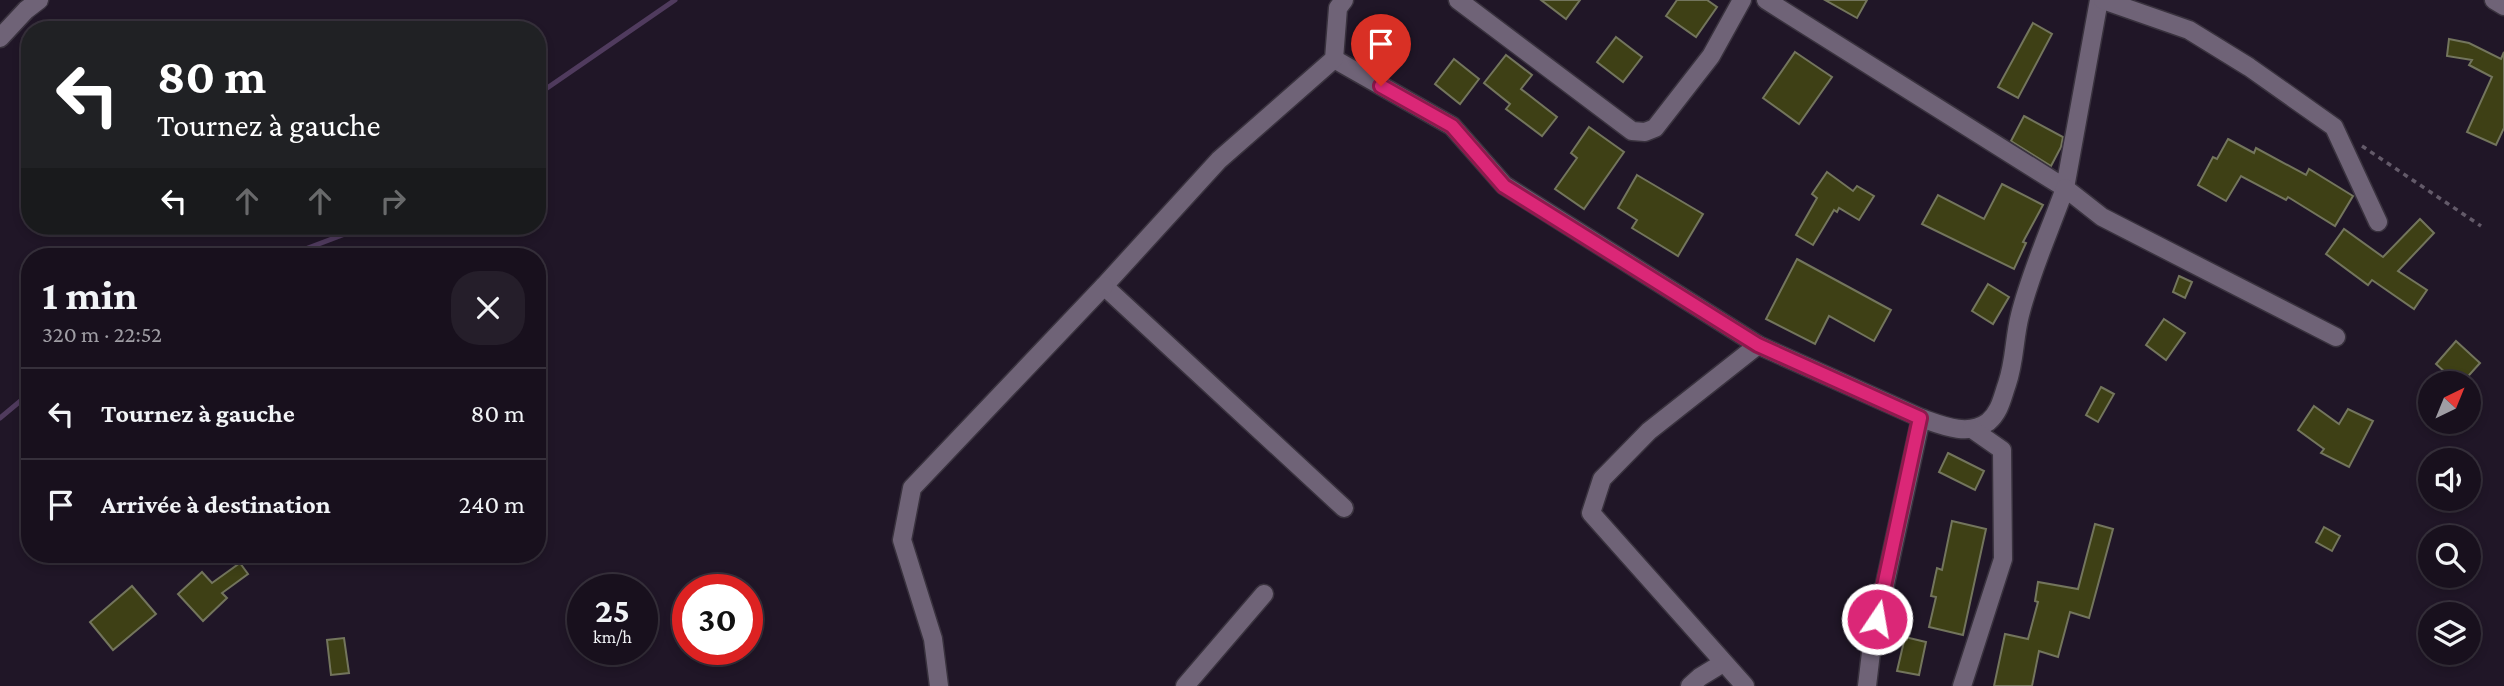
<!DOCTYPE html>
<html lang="fr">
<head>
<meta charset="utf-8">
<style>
  :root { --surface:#18101d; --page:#251e2a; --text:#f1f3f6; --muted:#9f9da4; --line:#36303b }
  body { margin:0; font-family:"Crimson Pro",serif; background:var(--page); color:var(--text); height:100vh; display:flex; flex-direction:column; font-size:26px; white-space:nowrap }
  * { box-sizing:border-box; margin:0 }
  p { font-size:23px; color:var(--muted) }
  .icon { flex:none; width:38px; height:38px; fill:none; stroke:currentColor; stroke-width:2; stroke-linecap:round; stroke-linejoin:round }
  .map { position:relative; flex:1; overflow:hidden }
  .sheet { position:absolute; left:21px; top:248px; width:525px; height:315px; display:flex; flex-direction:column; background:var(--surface); border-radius:28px; box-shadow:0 4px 10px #0003,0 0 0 2px var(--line) }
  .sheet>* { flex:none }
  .guide { position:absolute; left:21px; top:21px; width:525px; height:214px; border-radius:28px; box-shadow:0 4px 10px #0003,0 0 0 2px var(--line); background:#202124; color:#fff; overflow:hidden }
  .needle { width:46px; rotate:43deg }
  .tools { position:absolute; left:2418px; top:371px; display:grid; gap:14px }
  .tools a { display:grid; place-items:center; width:63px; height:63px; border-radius:50%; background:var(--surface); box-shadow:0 4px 10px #0003,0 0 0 2px var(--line); font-size:35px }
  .speed { position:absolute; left:567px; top:574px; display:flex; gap:14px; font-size:35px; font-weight:700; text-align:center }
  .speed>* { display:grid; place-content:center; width:91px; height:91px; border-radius:50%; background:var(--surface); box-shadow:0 4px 10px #0003,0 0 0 2px var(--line); line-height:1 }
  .speed small { font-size:18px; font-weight:400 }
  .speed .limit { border:10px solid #d22; background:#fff; color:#111 }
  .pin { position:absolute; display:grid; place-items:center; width:60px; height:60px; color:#fff; margin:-72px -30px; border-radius:50% 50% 50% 0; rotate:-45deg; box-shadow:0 0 7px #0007 }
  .pin .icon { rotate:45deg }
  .me { position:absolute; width:77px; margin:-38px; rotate:12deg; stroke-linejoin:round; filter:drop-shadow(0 0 5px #0008) }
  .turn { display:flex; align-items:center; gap:24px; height:147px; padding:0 21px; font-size:32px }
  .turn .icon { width:91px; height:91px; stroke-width:2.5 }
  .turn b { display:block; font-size:49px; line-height:60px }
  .lanes { display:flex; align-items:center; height:66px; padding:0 21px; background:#0003; justify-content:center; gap:35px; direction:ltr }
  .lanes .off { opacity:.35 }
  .round { display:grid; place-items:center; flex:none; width:74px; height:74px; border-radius:28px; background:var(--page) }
  .summary { display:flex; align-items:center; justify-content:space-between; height:119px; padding:0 21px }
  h1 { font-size:42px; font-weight:700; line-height:52px }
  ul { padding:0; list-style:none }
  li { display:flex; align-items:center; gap:21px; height:91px; padding:0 21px; border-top:2px solid var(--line) }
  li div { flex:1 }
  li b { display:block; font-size:26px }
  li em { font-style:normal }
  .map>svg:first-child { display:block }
</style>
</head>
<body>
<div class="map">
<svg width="2504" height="686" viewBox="0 0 2504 686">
  <rect width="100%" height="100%" fill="#201627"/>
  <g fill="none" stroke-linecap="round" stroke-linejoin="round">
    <g stroke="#503b5e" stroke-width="5">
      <path d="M537,95L675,0"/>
      <path d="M284,257L353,231L360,226"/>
      <path d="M0,418L30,393"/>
    </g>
  </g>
  <g fill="#3e4015" stroke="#73755d" stroke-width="2">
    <path d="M1541,0H1580L1566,19Z"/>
    <path d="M1677,0H1707L1717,7L1696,37L1666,16Z"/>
    <path d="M1825,0H1867L1857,18Z"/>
    <path d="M2033,23L2052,34L2018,98L1998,87Z"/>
    <path d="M1616,37L1642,57L1623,82L1597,62Z"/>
    <path d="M2449,39L2469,43L2501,59L2504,52V128L2496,145L2467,132L2492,77L2469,65L2472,60L2447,56Z"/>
    <path d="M1795,52L1832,77L1799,124L1763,98Z"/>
    <path d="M1506,55L1532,75L1521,89L1557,117L1542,136L1506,109L1510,104L1484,83Z"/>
    <path d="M1454,59L1479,79L1460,104L1435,84Z"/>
    <path d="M2024,116L2063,137L2061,147L2051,166L2011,141Z"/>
    <path d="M1589,127L1624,152L1584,209L1555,189L1577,158L1571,153Z"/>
    <path d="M2228,139L2254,153L2256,148L2306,175L2309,169L2353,196L2335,226L2288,197L2286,200L2241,176L2226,201L2198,185L2213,157L2217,159Z"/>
    <path d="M1827,172L1853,191L1857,186L1874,196L1859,220L1839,208L1837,212L1834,210L1813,245L1796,235L1817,198L1812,194Z"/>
    <path d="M1637,175L1703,214L1678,256L1632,228L1637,220L1618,208Z"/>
    <path d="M2002,184L2043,205L2023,242L2026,243L2014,269L1922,224L1938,195L1984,219Z"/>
    <path d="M2420,219L2434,233L2398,271L2427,290L2414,309L2372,280L2368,285L2326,254L2344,229L2383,257Z"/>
    <path d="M1797,259L1891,310L1874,341L1829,316L1815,344L1766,319Z"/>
    <path d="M2179,276L2192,282L2185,298L2173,292Z"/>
    <path d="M1988,284L2009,297L1993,324L1972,311Z"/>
    <path d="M2164,319L2185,333L2166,360L2146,345Z"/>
    <path d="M2456,341L2480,363L2462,383H2457L2436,364Z"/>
    <path d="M2101,387L2114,394L2098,422L2086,415Z"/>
    <path d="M2314,406L2339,424L2348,409L2373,421L2349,467L2321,453L2324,449L2298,430Z"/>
    <path d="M1948,453L1984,471L1975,490L1939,472Z"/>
    <path d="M1952,521L1986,529L1963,635L1929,627L1936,597L1931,596L1937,568L1942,570Z"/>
    <path d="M2095,524L2113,529L2089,618L2070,612L2058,657L2039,651L2032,686H1994L2005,634L2028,639L2038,602L2035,601L2038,582L2078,589Z"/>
    <path d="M2324,527L2340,536L2332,551L2316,542Z"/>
    <path d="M240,563L248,574L222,593L227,598L203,621L178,594L202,572L212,583Z"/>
    <path d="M132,586L156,614L113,650L90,622Z"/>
    <path d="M1905,637L1926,642L1919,675L1897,671Z"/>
    <path d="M344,638L349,673L331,675L327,640Z"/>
  </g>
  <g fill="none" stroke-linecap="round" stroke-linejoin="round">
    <g stroke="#39323e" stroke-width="21">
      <g id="street">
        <path d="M1458,0L1632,131L1645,132L1655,128L1711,56L1742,0"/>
        <path d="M1766,0L2065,188L2099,0"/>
        <path d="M2103,0L2189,30L2249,67L2334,127L2378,222"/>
        <path d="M2494,0L2504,6"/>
        <path d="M1334,59L1452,126L1504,185L1758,345L1921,418C1941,425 1968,437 1988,422C2000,412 2002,398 2007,384C2015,361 2014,338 2020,315C2031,271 2050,230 2065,188L2102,217L2336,337"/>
        <path d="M1344,508L1104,286L1219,160L1334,59L1338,8L1344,0"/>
        <path d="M939,686L933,639L902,540L912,488L1104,286"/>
        <path d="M1185,686L1264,594"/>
        <path d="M1690,686L1700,677L1723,663"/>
        <path d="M1745,686L1591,513L1602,479L1649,431L1758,345"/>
        <path d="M1867,686L1872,644L1921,418"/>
        <path d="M1962,686L2003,559L2002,450L1972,429"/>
      </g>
    </g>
    <g stroke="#39323e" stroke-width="21">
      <path id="secondary" d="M0,38L26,10L39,0"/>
    </g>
    <path stroke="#635a69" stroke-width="3.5" stroke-dasharray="5 5" stroke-linecap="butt" d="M2362,146L2481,226"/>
    <use href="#street" stroke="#6f6377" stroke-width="18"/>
    <use href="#secondary" stroke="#6f6377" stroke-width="18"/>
  </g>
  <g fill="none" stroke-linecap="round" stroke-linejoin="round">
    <g stroke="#8e194d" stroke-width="18">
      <path id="route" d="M1381,86L1452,126L1504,186L1758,345L1920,418L1877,619"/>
    </g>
    <use href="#route" stroke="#db2777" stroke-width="12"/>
  </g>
</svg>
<div class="tools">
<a><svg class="needle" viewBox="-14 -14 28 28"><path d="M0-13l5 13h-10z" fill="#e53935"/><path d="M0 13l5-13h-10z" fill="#9f9da4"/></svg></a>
<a><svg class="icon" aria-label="sound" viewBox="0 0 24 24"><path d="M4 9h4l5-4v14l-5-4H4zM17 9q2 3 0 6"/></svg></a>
<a><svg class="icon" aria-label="search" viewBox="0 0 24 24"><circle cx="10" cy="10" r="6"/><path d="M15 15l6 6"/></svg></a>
<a><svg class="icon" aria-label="layers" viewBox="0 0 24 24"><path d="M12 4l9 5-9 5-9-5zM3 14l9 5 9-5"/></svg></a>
</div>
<div class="speed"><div>25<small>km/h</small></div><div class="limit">30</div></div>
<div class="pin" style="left:1381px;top:86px;background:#d93025"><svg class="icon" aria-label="arrive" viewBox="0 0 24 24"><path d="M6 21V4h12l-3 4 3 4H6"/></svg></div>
<svg class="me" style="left:1877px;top:619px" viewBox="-20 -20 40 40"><circle r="17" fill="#db2777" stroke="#fff" stroke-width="3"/><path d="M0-11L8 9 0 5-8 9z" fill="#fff"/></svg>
<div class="guide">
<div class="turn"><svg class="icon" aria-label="left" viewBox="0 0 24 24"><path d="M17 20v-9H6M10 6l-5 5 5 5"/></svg><div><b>80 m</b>Tournez à gauche</div></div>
<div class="lanes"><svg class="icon" aria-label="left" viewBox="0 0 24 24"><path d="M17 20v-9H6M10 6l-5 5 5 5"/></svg><svg class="icon off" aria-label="ahead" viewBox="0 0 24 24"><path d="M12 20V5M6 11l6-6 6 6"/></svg><svg class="icon off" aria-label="ahead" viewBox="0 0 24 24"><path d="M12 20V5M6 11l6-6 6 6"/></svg><svg class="icon off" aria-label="right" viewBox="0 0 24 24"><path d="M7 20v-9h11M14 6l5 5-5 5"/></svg></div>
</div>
<section class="sheet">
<div class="summary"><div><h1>1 min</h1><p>320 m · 22:52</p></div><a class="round"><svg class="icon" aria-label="close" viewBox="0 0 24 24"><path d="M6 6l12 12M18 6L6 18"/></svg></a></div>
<ul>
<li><svg class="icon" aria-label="left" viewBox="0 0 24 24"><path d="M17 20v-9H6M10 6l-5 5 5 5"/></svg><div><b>Tournez à gauche</b></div><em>80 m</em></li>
<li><svg class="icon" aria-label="arrive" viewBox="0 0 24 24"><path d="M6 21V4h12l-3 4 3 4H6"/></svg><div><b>Arrivée à destination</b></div><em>240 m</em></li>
</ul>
</section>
</div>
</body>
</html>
